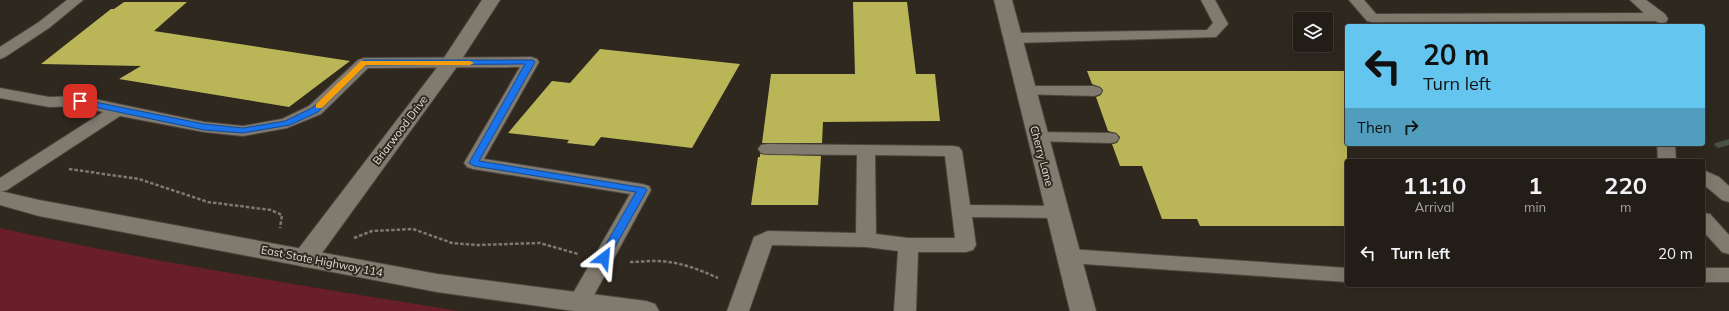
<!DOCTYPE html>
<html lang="en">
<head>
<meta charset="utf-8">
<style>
  :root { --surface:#221e17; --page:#2e2b24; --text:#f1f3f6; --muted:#a2a2a1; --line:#3f3c36 }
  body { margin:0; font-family:Mulish,sans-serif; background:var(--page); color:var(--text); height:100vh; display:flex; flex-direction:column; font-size:15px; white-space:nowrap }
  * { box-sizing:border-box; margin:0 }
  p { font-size:13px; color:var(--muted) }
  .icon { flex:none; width:22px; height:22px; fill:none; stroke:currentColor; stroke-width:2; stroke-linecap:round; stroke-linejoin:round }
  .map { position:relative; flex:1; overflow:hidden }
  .details { position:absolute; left:1345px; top:159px; width:360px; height:128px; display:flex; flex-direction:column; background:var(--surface); border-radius:4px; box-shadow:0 4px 16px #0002,0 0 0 1px var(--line) }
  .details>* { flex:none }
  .guide { position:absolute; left:1345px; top:24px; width:360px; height:122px; border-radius:4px; box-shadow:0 4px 16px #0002,0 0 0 1px var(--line); background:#64c5ee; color:#111; overflow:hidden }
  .buttons { position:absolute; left:1293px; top:12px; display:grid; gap:8px }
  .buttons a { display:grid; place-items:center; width:40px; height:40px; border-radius:4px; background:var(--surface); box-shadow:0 4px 16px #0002,0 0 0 1px var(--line); font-size:20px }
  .pin { position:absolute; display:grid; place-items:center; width:34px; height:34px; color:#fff; margin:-17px; border-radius:8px; box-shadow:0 2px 6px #0006 }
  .me { position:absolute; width:44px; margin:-22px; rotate:29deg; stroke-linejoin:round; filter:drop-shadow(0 0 3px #0008) }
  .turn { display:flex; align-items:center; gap:14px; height:84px; padding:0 12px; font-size:18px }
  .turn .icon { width:52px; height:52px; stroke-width:2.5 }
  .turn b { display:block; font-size:28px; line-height:34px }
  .then { display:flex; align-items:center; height:38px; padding:0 12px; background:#0003; gap:8px; font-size:15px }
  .eta { display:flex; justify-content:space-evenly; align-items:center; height:68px; text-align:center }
  .eta b { font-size:24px; font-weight:700; line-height:28px }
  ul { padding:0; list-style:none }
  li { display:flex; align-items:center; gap:12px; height:52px; padding:0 12px }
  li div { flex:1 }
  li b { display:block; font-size:15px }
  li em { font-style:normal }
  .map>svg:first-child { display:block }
</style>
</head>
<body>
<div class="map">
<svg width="1729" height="311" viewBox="0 0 1729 311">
  <rect width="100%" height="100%" fill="#2e281f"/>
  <path fill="#681f29" d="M0,228C152,262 306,286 459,311H0Z"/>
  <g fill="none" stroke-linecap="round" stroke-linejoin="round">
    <path fill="#475041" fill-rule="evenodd" d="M1729,139V145L1718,148L1714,145L1715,143Z"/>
  </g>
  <g fill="#bab657">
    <path d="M124,2H187L154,31L350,61L289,107L119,79L141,66L41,64L111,9H114Z"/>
    <path d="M853,2H907L916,74H935L940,121L823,122L822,143H762L771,74H855Z"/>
    <path d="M600,49L740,64L692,148L601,137L594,146L567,143L569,140L508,133L552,81L570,83Z"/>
    <path d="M1087,71H1347V226H1200L1197,219H1162L1142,166H1120L1112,144L1117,143L1120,137L1116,133L1108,131L1096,97L1101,95L1103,90L1100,87L1092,84Z"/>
    <path d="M760,154L821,156L818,205H751L758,157H760Z"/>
  </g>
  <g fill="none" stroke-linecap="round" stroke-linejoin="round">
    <g stroke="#4b463e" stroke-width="2">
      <g id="service">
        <path d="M67,0H83L49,28L5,57L0,59V47L39,22Z"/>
        <path d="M1201,0H1215L1228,24L1216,37L1012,43L1007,41L1004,38L1007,35L1012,33L1207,30L1213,23Z"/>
        <path d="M1349,0H1364L1376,14L1644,13L1630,0H1646L1665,14L1668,19L1666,22L1661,23L1655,21L1372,22L1367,21Z"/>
        <path d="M531,57L537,59L539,62L484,159L642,184L649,186L651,190L587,308L579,310L571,308L568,302L630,194L473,169L467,167L464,163L520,67L368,68L321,114L287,128L243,136L204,132L120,116L7,190L0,192V178L103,112L80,106L49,107L0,98V88L49,97L80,96L204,122L243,126L282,119L309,106L358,60L364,58Z"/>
        <path d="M1026,86H1094L1100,88L1102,91L1100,94L1094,96L1020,94L1018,91L1020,88Z"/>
        <path d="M1037,132L1110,133L1116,134L1119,138L1116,142L1110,143L1031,141L1028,137L1031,133Z"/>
        <path d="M767,144L953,146L959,147L962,151L970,205L1057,206L1064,208L1067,212L1064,216L1057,218L972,217L976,245L973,250L966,252H918L916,311H894L898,251L866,247L772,245L749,311H727L754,237L768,231L856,233L857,155L767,154L761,153L758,149L761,145ZM875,155L945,156L955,238H908L876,234Z"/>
        <path d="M1657,144H1675L1676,161H1658Z"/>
        <path d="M1703,170L1719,177L1729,186V202L1722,200L1703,184Z"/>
        <path d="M1703,213L1710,214L1729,235V254L1722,252L1703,231Z"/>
        <path d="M1069,249L1347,268V282L1069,263L1062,261L1059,256L1062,251Z"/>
        <rect x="1703" y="268" width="26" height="14"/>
      </g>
    </g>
    <g stroke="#4b463e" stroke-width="2">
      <g id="minor">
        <path d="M482,0H500L456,68L314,264L305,267L296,264L292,258L296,252L442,61Z"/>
        <path d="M994,0H1012L1096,311H1070Z"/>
      </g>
    </g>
    <g stroke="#4b463e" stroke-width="2">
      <path id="secondary" d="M0,191L39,200L437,274L646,301L655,304L659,311H574L437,292L39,216L0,205Z"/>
    </g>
    <g stroke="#7e7971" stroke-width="2.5" stroke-dasharray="3.5 2" stroke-linecap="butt">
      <path d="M69,169L139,179L208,202L271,210L282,215L280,228"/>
      <path d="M354,238L372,231L413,229L452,243L477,245L540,243L578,254"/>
      <path d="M630,262C638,262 647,261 655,261C678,261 698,269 718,278"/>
    </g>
    <use href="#service" fill="#817a6f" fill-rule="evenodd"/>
    <use href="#minor" fill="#817a6f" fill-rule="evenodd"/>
    <use href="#secondary" fill="#817a6f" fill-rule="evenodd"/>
  </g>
  <path fill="#1a73e8" stroke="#114b97" d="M364,60H533L535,62L479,161L645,188L647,190L607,261L604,262L598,258L636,192L474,166L469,163L525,64L366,65L318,112L290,125L243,133L204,130L80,104L76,101L80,99L204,124L243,128L285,121L312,108Z"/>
  <path fill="#f59e0b" d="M361,61H470L474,63L470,65H366L322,108H316V104Z"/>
  <g text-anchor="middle" stroke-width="4" stroke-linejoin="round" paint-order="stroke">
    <g font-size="11" fill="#e0dcd6" stroke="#2e281f">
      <text transform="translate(400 130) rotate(-53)" y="4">Briarwood Drive</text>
      <text transform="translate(1042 156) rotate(75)" y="4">Cherry Lane</text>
      <text transform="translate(322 261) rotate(11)" y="4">East State Highway 114</text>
    </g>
  </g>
</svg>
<div class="buttons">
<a><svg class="icon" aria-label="layers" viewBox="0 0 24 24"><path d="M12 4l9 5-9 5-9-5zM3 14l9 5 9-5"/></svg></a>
</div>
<div class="pin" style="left:80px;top:101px;background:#d93025"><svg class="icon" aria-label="arrive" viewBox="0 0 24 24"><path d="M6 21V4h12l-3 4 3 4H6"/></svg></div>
<svg class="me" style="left:604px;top:258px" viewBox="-20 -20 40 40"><path d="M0-17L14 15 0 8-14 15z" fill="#1a73e8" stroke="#fff" stroke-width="4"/></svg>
<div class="guide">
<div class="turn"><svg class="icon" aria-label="left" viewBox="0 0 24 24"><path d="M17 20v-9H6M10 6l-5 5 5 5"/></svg><div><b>20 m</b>Turn left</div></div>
<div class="then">Then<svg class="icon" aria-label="right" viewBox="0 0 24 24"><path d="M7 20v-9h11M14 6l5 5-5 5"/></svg></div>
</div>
<section class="details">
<div class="eta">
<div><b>11:10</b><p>Arrival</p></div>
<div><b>1</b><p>min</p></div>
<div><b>220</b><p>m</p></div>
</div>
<ul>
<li><svg class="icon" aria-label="left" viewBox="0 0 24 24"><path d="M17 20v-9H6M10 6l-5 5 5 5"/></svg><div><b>Turn left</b></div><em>20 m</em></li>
</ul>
</section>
</div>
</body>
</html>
